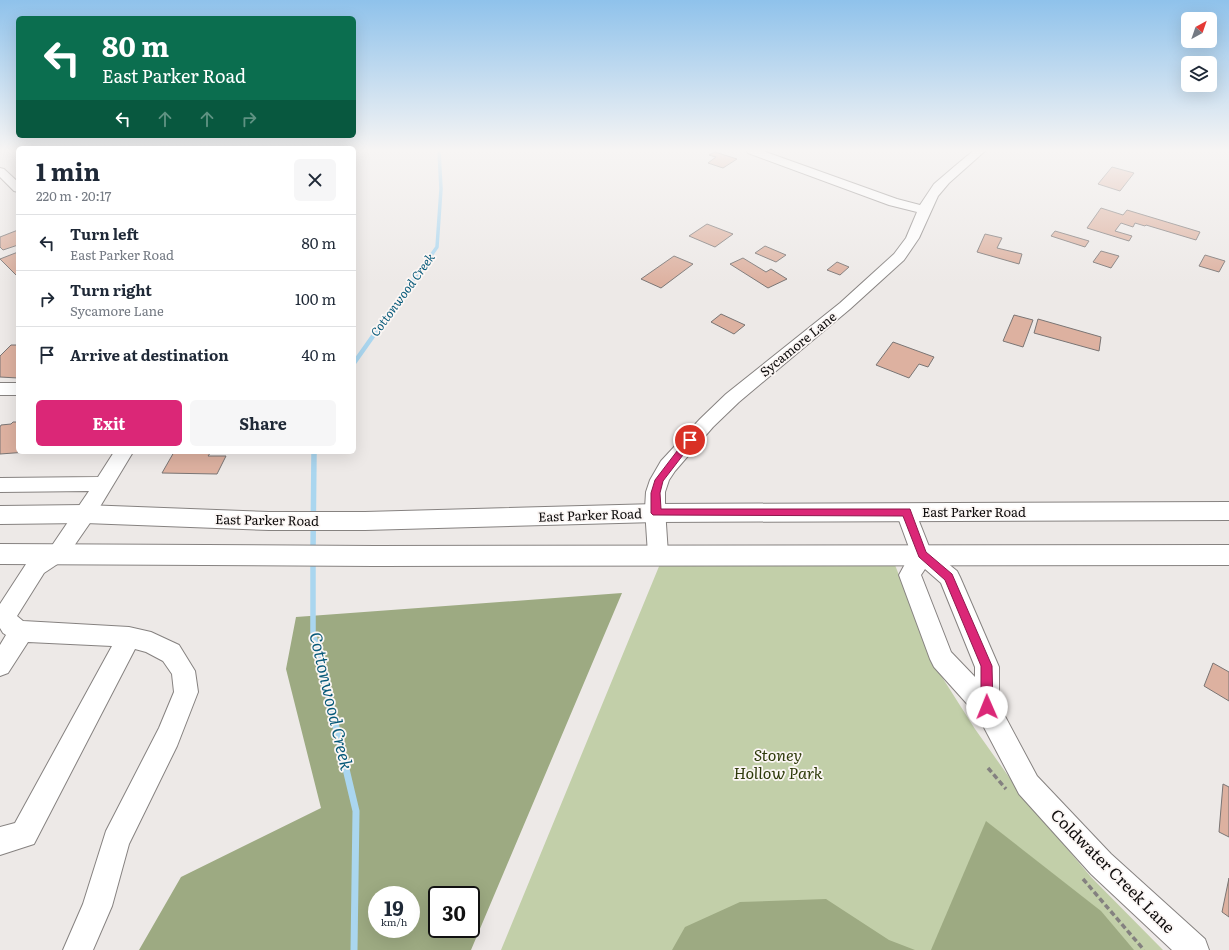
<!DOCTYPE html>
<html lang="en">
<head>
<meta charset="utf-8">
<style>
  :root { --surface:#fff; --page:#f6f6f7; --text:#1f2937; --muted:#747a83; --line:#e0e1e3; --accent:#db2777 }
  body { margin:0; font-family:Literata,serif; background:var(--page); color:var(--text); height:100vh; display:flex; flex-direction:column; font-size:15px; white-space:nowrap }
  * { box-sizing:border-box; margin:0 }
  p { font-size:13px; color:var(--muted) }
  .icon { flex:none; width:22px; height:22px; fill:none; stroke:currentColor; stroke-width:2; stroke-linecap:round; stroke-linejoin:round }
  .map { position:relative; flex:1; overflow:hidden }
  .details { position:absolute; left:16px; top:146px; width:340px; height:308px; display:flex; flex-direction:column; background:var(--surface); border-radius:6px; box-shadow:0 4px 16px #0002 }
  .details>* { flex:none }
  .top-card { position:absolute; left:16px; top:16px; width:340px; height:122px; border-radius:6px; box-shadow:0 4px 16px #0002; background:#0b6e4f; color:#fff; overflow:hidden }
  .needle { width:26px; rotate:40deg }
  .tools { position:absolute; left:1181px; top:12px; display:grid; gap:8px }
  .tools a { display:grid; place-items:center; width:36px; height:36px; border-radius:6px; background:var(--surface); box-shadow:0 4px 16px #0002; font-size:20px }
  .speed { position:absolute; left:368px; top:886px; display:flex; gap:8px; font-size:20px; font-weight:700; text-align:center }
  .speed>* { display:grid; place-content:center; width:52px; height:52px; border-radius:50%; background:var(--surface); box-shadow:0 4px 16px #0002; line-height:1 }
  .speed small { font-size:10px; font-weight:400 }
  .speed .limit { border:2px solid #111; border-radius:6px; background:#fff; color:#111 }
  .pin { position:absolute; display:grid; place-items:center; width:34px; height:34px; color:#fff; margin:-17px; border:2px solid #fff; border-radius:50%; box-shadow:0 1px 4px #0007 }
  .me { position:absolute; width:44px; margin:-22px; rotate:359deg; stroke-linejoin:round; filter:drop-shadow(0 0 3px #0008) }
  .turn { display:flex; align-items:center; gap:14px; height:84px; padding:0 20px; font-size:18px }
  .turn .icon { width:52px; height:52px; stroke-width:2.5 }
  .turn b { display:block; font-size:28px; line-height:34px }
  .lanes { display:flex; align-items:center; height:38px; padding:0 20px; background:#0003; justify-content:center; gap:20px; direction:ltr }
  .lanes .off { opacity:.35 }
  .round { display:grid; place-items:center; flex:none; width:42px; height:42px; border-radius:6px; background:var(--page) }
  .summary { display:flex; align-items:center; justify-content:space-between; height:68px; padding:0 20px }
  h1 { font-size:24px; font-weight:700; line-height:30px }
  .cta { display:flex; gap:8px; margin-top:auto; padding:8px 20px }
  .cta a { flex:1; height:46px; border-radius:6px; background:var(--accent); color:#fff; font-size:16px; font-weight:700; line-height:46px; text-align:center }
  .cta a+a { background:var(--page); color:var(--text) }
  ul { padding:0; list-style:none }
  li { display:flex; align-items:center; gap:12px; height:56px; padding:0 20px; border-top:1px solid var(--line) }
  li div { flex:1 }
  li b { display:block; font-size:15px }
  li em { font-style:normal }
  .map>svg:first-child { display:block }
</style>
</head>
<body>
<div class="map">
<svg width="1229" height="950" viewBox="0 0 1229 950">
  <rect width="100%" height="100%" fill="#ede9e7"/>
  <path fill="#c2cfa9" d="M660,564L895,565L935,666L975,729L1021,794L1091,877L1163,950H501Z"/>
  <g fill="#9daa82" fill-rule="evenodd">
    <path d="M622,593L471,950H139L181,877L321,808L286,669L296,617ZM377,895H411V929H377ZM437,895H471V929H437Z"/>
    <path d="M986,821L1101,911L1134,950H931Z"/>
    <path d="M826,899L889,940L915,950H672L685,927L740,902Z"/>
  </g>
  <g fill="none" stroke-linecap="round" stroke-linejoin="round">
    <path stroke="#aad6ef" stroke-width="3.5" d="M412,282L437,247L441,189L439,151"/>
    <path stroke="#aad6ef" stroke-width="4.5" d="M354,363L412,281"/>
    <g stroke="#aad6ef" stroke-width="5.5">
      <path d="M313,552L314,452"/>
      <path d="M313,560V632L322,669"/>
    </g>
    <path stroke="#aad6ef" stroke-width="7" d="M322,668L356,811L354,950"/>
  </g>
  <g fill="#ddb1a0" stroke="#7a7574">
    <path d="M715,152L737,159L723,168L708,163L716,157L709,155Z"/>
    <path d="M1112,167L1134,173L1120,191L1098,184Z"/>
    <path d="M1101,208L1123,215L1127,210L1200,232L1196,240L1146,225L1145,226L1135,223L1133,227L1121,223L1115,231L1132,236L1129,241L1087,228Z"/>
    <path d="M707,224L733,234L715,247L689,236Z"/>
    <path d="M18,230V245L3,250L0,247V237Z"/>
    <path d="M1055,231L1089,241L1085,247L1051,236Z"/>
    <path d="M985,234L1002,238L997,248L1022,254L1019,264L977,252Z"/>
    <path d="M765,246L786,255L776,262L755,253Z"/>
    <path d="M1101,251L1119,256L1111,268L1093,262Z"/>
    <path d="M18,252V275L17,276L0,259Z"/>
    <path d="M1205,255L1225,261L1219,272L1199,266Z"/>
    <path d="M674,256L693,264L661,288L641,279Z"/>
    <path d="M743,258L766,272L771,269L787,279L768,288L730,264Z"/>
    <path d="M837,262L849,267L840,275L827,270Z"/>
    <path d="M721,314L745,325L734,334L711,322Z"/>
    <path d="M1014,315L1033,320L1023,347L1003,341Z"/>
    <path d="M1038,319L1101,337L1099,351L1034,333Z"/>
    <path d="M893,342L934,357L928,367L919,364L909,378L876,365Z"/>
    <path d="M11,345H18V378L0,377V356Z"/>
    <path d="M13,422H18V452H27L0,454V427L1,425L11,424Z"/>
    <path d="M174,452H211L208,456H226L217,474L162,473Z"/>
    <path d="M1213,663L1229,672V701L1204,686Z"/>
    <path d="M1223,784L1229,787V837L1219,832Z"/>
    <path d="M1229,878V917L1222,912Z"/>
  </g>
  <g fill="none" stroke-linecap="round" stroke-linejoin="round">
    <g stroke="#868280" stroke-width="2">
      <g id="minor">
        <path d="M747,151H763L897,199L920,205L934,184L955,166L973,151H985L949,183L938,196L919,238L904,260L850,309L739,402L713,427L675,471L669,480L665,492V509L668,554L665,560L658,563L651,560L648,554L645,509L646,492L650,480L661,461L700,419L726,394L840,303L894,254L906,238L917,212L889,205L748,153Z"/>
        <path d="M0,168L4,169L18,182V192L14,191L0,177Z"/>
        <rect x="0" y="383" width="18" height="12"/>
        <path d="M114,452H133L92,520L65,559L44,573L17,616L23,621L129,627L151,632L179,645L195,671L198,692L177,746L129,844L112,906L93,950H63L83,904L106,831L159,728L174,692L172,674L163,661L146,652L135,649L34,844L0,855V827L15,823L112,646L28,642L8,673L0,676V645L6,635L3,633L0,628V604L28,561L51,547L89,491L0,492V478L98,477Z"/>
        <path d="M906,504L913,506L930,549L957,571L960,577L999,667V705L1037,776L1111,854L1205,939L1209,950H1172L1091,874L1019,794L978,716L934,667L930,659L899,575L911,553L896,512L899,506ZM925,569L941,583L975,667V677L951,652L921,575Z"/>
      </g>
    </g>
    <g stroke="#868280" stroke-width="2">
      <g id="major">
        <path d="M1229,502V520L656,522L365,530H269L85,523L0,524V506L85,505L269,512H365L656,504Z"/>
        <path d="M0,544L375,546L1229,545V565L375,566L0,564Z"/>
      </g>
    </g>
    <g stroke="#848180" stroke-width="3.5" stroke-dasharray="5.5 3" stroke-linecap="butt">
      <path d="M988,768L1006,789"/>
      <path d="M1083,879L1144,950"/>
    </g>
    <use href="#minor" fill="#fff" fill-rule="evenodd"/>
    <use href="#major" fill="#fff" fill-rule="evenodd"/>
  </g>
  <linearGradient id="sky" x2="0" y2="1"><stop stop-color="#8fc2eb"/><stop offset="0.53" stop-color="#f7f5f4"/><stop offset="1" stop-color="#f7f5f4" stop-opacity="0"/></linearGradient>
  <rect width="1229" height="284" fill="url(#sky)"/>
  <path fill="#db2777" stroke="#8e194d" d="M690,437L695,440L693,442L663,481L660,493L661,509H910L926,552L952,574L992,666L993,707L991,712L987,713L983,712L981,707V666L945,580L919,557L903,516L653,515L651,513V493L655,480L687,438Z"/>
  <g text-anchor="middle" stroke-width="3.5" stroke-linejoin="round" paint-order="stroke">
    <g font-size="12" font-style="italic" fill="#065979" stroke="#fbf6f4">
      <text transform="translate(403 295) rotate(-54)" y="4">Cottonwood Creek</text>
    </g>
    <g font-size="13" fill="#0f0d0d" stroke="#fbf6f4">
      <text transform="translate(798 344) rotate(-39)" y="5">Sycamore Lane</text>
      <text x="974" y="517">East Parker Road</text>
      <text transform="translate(590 515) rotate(-2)" y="5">East Parker Road</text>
      <text transform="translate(267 520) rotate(1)" y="5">East Parker Road</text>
    </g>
    <g font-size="16" font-style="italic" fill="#2e3a0a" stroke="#fbf6f4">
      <text x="778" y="761">Stoney<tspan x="778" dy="18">Hollow Park</tspan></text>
    </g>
    <g font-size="16" fill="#0f0d0d" stroke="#fbf6f4">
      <text transform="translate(1113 871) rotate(45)" y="6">Coldwater Creek Lane</text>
    </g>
    <g font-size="17" font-style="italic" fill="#065979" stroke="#fbf6f4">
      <text transform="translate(331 701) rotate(77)" y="6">Cottonwood Creek</text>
    </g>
  </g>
</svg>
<div class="tools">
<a><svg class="needle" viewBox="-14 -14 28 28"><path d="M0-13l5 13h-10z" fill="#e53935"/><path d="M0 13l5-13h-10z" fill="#747a83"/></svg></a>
<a><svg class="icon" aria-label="layers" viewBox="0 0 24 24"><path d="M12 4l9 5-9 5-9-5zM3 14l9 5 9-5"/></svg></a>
</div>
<div class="speed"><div>19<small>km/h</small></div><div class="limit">30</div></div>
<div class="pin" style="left:690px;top:440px;background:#d93025"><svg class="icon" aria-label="arrive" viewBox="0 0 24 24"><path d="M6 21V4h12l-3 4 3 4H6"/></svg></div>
<svg class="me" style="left:987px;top:707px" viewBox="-20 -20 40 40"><circle r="19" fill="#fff"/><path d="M0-13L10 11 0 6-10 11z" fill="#db2777"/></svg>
<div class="top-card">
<div class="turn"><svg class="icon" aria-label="left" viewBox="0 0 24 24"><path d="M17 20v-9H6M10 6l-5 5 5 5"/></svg><div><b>80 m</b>East Parker Road</div></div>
<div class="lanes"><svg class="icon" aria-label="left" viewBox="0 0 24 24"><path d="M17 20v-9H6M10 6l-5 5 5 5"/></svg><svg class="icon off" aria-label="ahead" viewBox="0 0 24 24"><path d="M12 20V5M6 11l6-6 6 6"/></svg><svg class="icon off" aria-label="ahead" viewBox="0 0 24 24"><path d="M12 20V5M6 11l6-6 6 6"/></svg><svg class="icon off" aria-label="right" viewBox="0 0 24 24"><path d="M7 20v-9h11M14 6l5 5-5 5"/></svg></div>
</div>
<section class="details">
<div class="summary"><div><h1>1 min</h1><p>220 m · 20:17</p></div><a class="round"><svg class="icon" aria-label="close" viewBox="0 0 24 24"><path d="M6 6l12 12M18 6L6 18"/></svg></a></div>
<ul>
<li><svg class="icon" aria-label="left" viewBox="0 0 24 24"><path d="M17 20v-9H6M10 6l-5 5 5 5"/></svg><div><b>Turn left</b><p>East Parker Road</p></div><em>80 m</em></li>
<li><svg class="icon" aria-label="right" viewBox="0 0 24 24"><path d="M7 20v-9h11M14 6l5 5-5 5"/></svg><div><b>Turn right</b><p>Sycamore Lane</p></div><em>100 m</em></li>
<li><svg class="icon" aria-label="arrive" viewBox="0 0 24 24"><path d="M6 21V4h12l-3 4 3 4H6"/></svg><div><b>Arrive at destination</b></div><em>40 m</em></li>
</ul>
<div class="cta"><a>Exit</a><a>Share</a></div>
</section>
</div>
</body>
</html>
